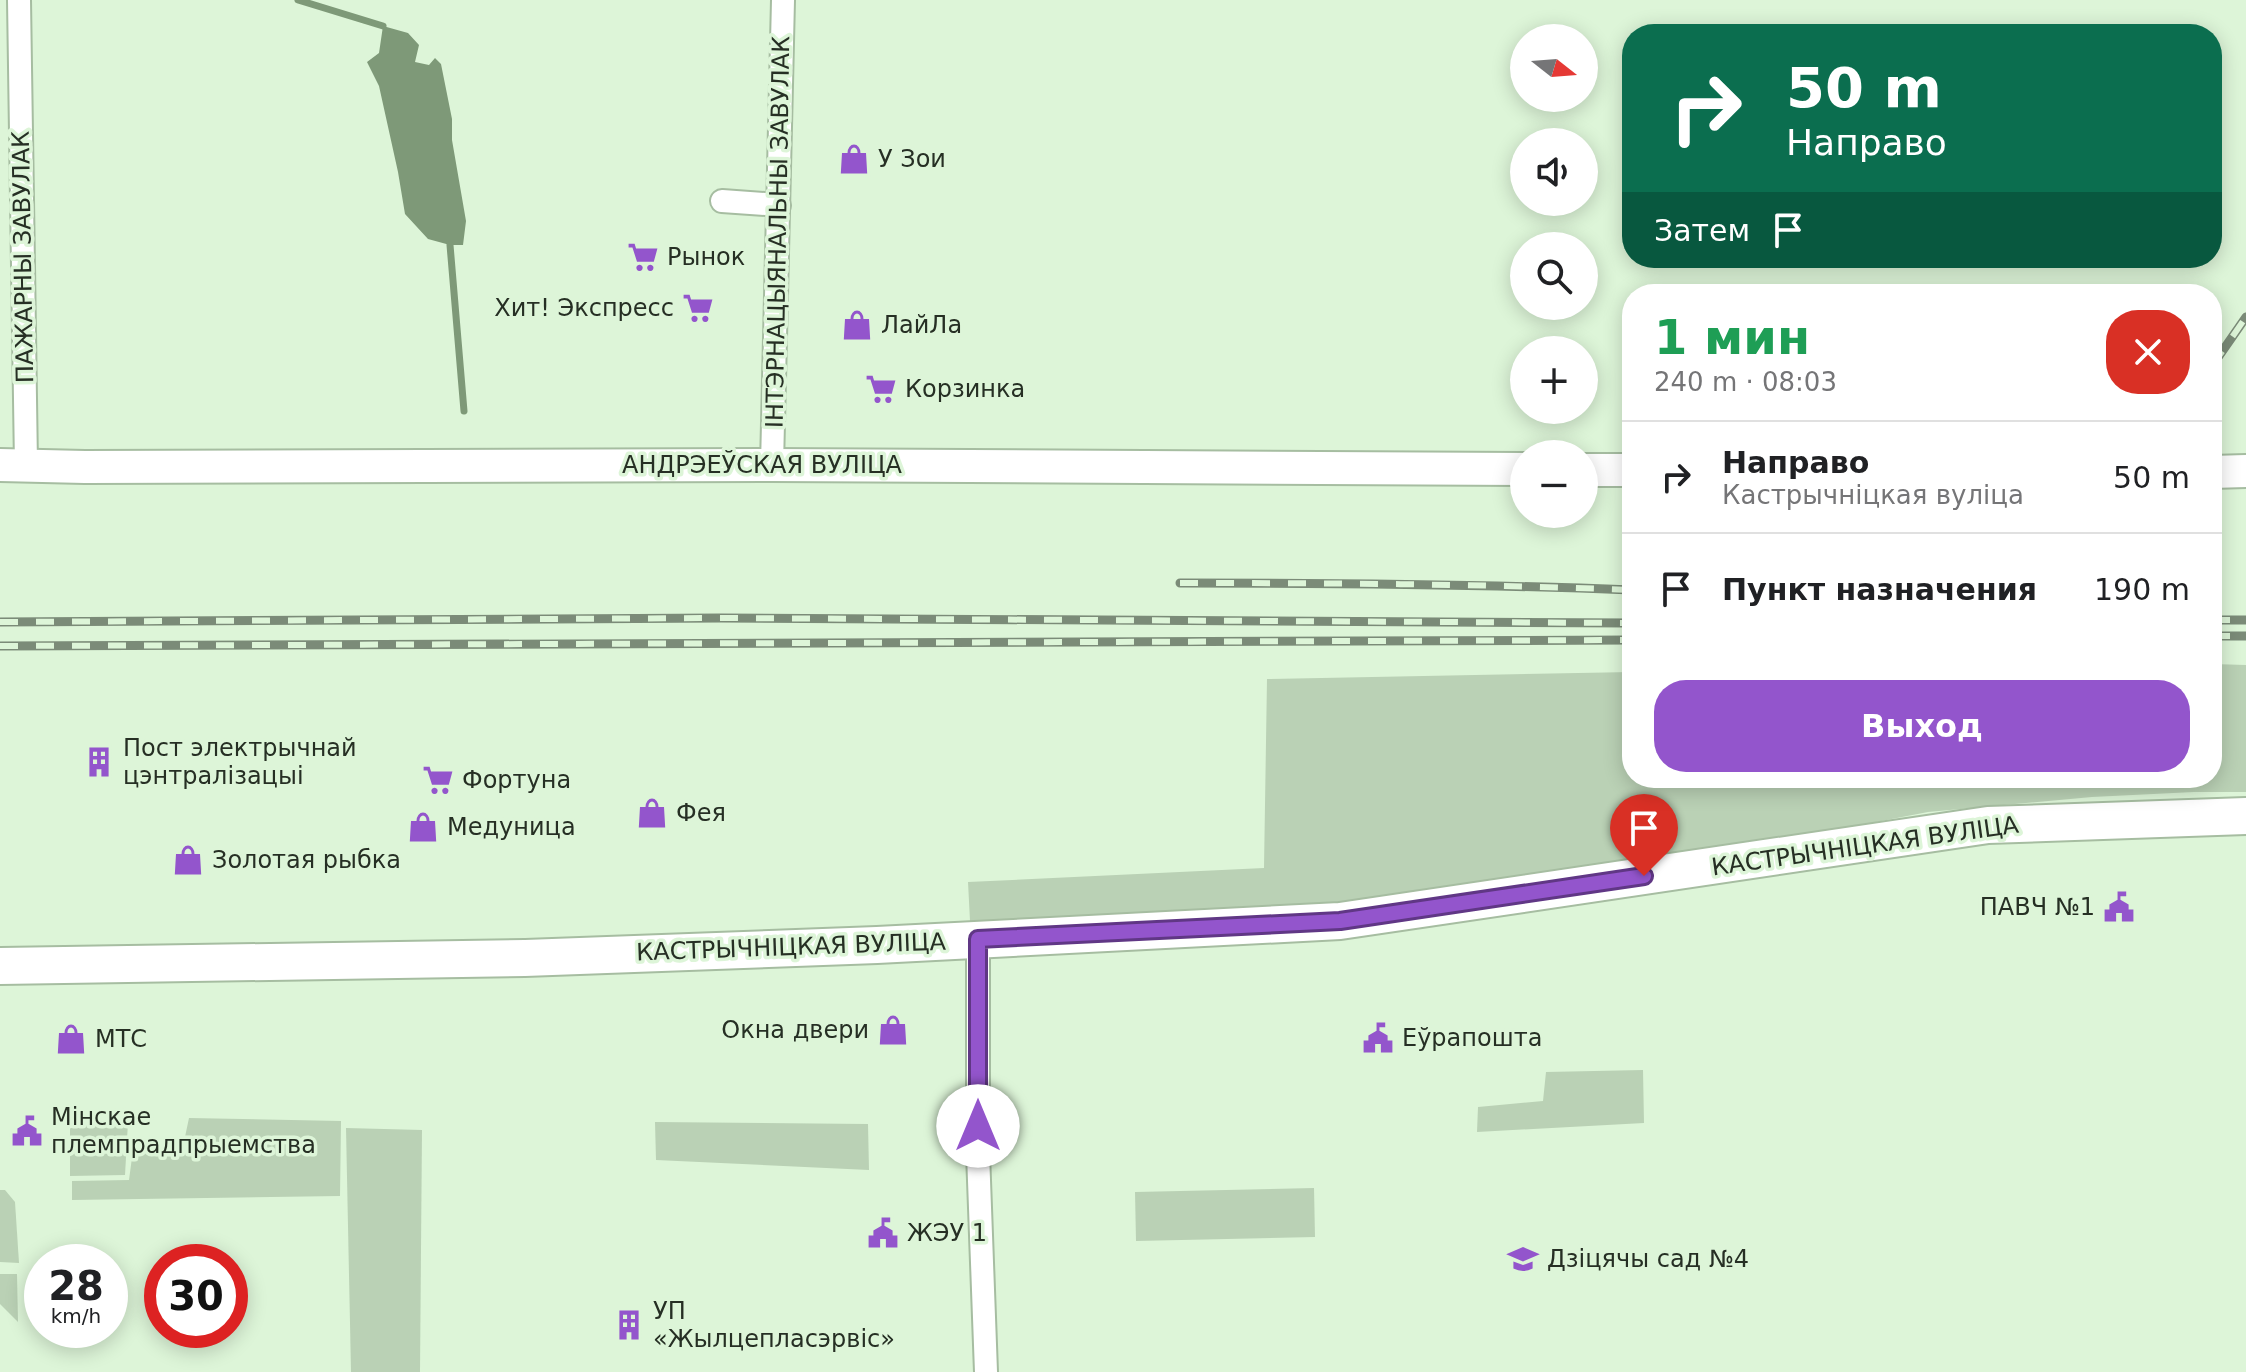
<!DOCTYPE html>
<html lang="ru">
<head>
<meta charset="utf-8">
<style>
  :root { --surface:#fff; --page:#f2f2f2; --text:#202124; --muted:#757577; --line:#e0e0e0; --accent:#9355cc }
  body { margin:0; font-family:"DejaVu Sans",sans-serif; background:var(--page); color:var(--text); height:100vh; display:flex; flex-direction:column; font-size:30px; white-space:nowrap }
  * { box-sizing:border-box; margin:0 }
  p { font-size:26px; color:var(--muted) }
  .icon { flex:none; width:44px; height:44px; fill:none; stroke:currentColor; stroke-width:2; stroke-linecap:round; stroke-linejoin:round }
  .map { position:relative; flex:1; overflow:hidden }
  .drawer { position:absolute; left:1622px; top:284px; width:600px; height:504px; display:flex; flex-direction:column; background:var(--surface); border-radius:32px; box-shadow:0 4px 20px #0003 }
  .drawer>* { flex:none }
  .guide { position:absolute; left:1622px; top:24px; width:600px; height:244px; border-radius:32px; box-shadow:0 4px 20px #0003; background:#0b6e4f; color:#fff; overflow:hidden }
  .needle { width:52px; rotate:107deg }
  .fabs { position:absolute; left:1510px; top:24px; display:grid; gap:16px }
  .fabs a { display:grid; place-items:center; width:88px; height:88px; border-radius:50%; background:var(--surface); box-shadow:0 4px 20px #0003; font-size:40px }
  .speed { position:absolute; left:24px; top:1244px; display:flex; gap:16px; font-size:40px; font-weight:700; text-align:center }
  .speed>* { display:grid; place-content:center; width:104px; height:104px; border-radius:50%; background:var(--surface); box-shadow:0 4px 20px #0003; line-height:1 }
  .speed small { font-size:20px; font-weight:400 }
  .speed .limit { border:12px solid #d22; background:#fff; color:#111 }
  .pin { position:absolute; display:grid; place-items:center; width:68px; height:68px; color:#fff; margin:-82px -34px; border-radius:50% 50% 50% 0; rotate:-45deg; box-shadow:0 0 8px #0007 }
  .pin .icon { rotate:45deg }
  .me { position:absolute; width:88px; margin:-44px; rotate:0deg; stroke-linejoin:round; filter:drop-shadow(0 0 6px #0008) }
  .turn { display:flex; align-items:center; gap:28px; height:168px; padding:0 32px; font-size:36px }
  .turn .icon { width:104px; height:104px; stroke-width:2.5 }
  .turn b { display:block; font-size:56px; line-height:68px }
  .then { display:flex; align-items:center; height:76px; padding:0 32px; background:#0003; gap:16px; font-size:30px }
  .round { display:grid; place-items:center; flex:none; width:84px; height:84px; border-radius:32px; background:var(--page) }
  .summary { display:flex; align-items:center; justify-content:space-between; height:136px; padding:0 32px }
  h1 { font-size:48px; font-weight:700; line-height:60px; color:#1e9e55 }
  .primary-button { display:flex; gap:16px; margin-top:auto; padding:16px 32px }
  .primary-button a { flex:1; height:92px; border-radius:32px; background:var(--accent); color:#fff; font-size:32px; font-weight:700; line-height:92px; text-align:center }
  ul { padding:0; list-style:none }
  li { display:flex; align-items:center; gap:24px; height:112px; padding:0 32px; border-top:2px solid var(--line) }
  li div { flex:1 }
  li b { display:block; font-size:30px }
  li em { font-style:normal }
  .map>svg:first-child { display:block }
</style>
</head>
<body>
<div class="map">
<svg width="2246" height="1372" viewBox="0 0 2246 1372">
  <rect width="100%" height="100%" fill="#ddf5d8"/>
  <g fill="#bad1b5">
    <path d="M2212,664L2246,665V792H2194L2092,797L1928,812L1819,833L1737,843L1687,853L1339,904L970,921L968,882L1264,868L1267,679L1632,672V778H2212Z"/>
    <path d="M1643,1070L1644,1123L1477,1132L1478,1107L1543,1101L1546,1072Z"/>
    <path d="M189,1118L341,1121L340,1196L72,1200V1181L129,1180L133,1150L182,1151Z"/>
    <path d="M70,1120L128,1122L125,1175L70,1176Z"/>
    <path d="M655,1122L868,1124L869,1170L656,1160Z"/>
    <path d="M346,1128L422,1130L420,1372H351Z"/>
    <path d="M1314,1188L1315,1237L1136,1241L1135,1192Z"/>
    <path d="M0,1190H5L15,1202L19,1263L0,1262Z"/>
    <path d="M0,1274H17L18,1322L0,1304Z"/>
  </g>
  <path fill="#7e9978" d="M383,26L408,33L419,45L415,62L429,65L435,58L441,64L452,119V140L466,221L463,245H450L428,239L405,214L398,172L379,86L367,62L379,53Z"/>
  <g fill="none" stroke-linecap="round" stroke-linejoin="round">
    <g stroke="#7e9978" stroke-width="7">
      <path d="M298,0L383,26"/>
      <path d="M450,245L464,411"/>
    </g>
    <g stroke="#a6bda1" stroke-width="26">
      <g id="street">
        <path d="M19,0L26,465"/>
        <path d="M722,201L779,205"/>
        <path d="M772,465L783,0"/>
        <path d="M978,939V1153L986,1372"/>
      </g>
    </g>
    <g stroke="#a6bda1" stroke-width="36">
      <g id="secondary">
        <path d="M0,465L85,467L772,465L1524,469"/>
        <path d="M1584,470H1632"/>
        <path d="M2212,472L2246,471"/>
      </g>
    </g>
    <g stroke="#a6bda1" stroke-width="40">
      <path id="primary" d="M0,966L525,958L877,945L1340,921L1988,825L2246,816"/>
    </g>
    <use href="#street" stroke="#fff" stroke-width="22"/>
    <use href="#secondary" stroke="#fff" stroke-width="32"/>
    <use href="#primary" stroke="#fff" stroke-width="36"/>
    <g stroke="#7b8b78" stroke-width="9">
      <g id="rail">
        <path d="M2212,366L2246,317"/>
        <path d="M1180,583C1331,583 1481,584 1632,590"/>
        <path d="M2212,620H2246"/>
        <path d="M0,622L721,618L1632,623"/>
        <path d="M2212,636H2246"/>
        <path d="M0,646L1632,640"/>
      </g>
    </g>
    <use href="#rail" stroke="#ddf5d8" stroke-width="6" stroke-dasharray="18" stroke-linecap="butt"/>
  </g>
  <g fill="none" stroke-linecap="round" stroke-linejoin="round">
    <g stroke="#603785" stroke-width="20">
      <path id="route" d="M978,1126V939L1340,921L1644,876"/>
    </g>
    <use href="#route" stroke="#9355cc" stroke-width="14"/>
  </g>
  <defs>
    <g id="shop-bare" transform="scale(2.4)"><path d="M-5-2.5h2.3a2.7 3.5 0 0 1 5.4 0H5L5.5 6h-11ZM-1.5-2.5h3a1.5 2.3 0 0 0-3 0Z" fill="#9355cc" stroke="#ddf5d8" stroke-width="2.5" paint-order="stroke"/></g>
    <g id="supermarket-bare" transform="scale(2.4)"><path d="M-6-5.5h2.5l.6 2H6L4.5 2H-2.5L-4.4-4H-6ZM-1.5 3.2a1.3 1.3 0 1 0 .1 0ZM3 3.2a1.3 1.3 0 1 0 .1 0Z" fill="#9355cc" stroke="#ddf5d8" stroke-width="2.5" paint-order="stroke"/></g>
    <g id="building-bare" transform="scale(2.4)"><path d="M-4-6H4V6H1V3H-1V6H-4ZM-2.5-4.3h1.7v1.8h-1.7ZM.8-4.3h1.7v1.8H.8ZM-2.5-1h1.7V.8h-1.7ZM.8-1h1.7V.8H.8Z" fill="#9355cc" stroke="#ddf5d8" stroke-width="2.5" paint-order="stroke"/></g>
    <g id="civic-bare" transform="scale(2.4)"><path d="M-.6-6.5H3V-4.5H.6V-3L4-1V1h2V6H-6V1h2V-1L-.6-3ZM-1.2 2.5V6h2.4V2.5Z" fill="#9355cc" stroke="#ddf5d8" stroke-width="2.5" paint-order="stroke"/></g>
    <g id="school-bare" transform="scale(2.4)"><path d="M0-5L7-2L0 1L-7-2ZM-4 1L0 2.5L4 1V4Q0 6-4 4Z" fill="#9355cc" stroke="#ddf5d8" stroke-width="2.5" paint-order="stroke"/></g>
  </defs>
  <g fill-rule="evenodd">
    <use href="#shop-bare" x="854" y="159"/>
    <use href="#supermarket-bare" x="643" y="257"/>
    <use href="#supermarket-bare" x="698" y="308"/>
    <use href="#shop-bare" x="857" y="325"/>
    <use href="#supermarket-bare" x="881" y="389"/>
    <use href="#building-bare" x="99" y="762"/>
    <use href="#supermarket-bare" x="438" y="780"/>
    <use href="#shop-bare" x="652" y="813"/>
    <use href="#shop-bare" x="423" y="827"/>
    <use href="#shop-bare" x="188" y="860"/>
    <use href="#civic-bare" x="2119" y="907"/>
    <use href="#shop-bare" x="893" y="1030"/>
    <use href="#civic-bare" x="1378" y="1038"/>
    <use href="#shop-bare" x="71" y="1039"/>
    <use href="#civic-bare" x="27" y="1131"/>
    <use href="#civic-bare" x="883" y="1233"/>
    <use href="#school-bare" x="1523" y="1259"/>
    <use href="#building-bare" x="629" y="1325"/>
  </g>
  <g text-anchor="middle" stroke-width="7" stroke-linejoin="round" paint-order="stroke">
    <g font-size="24" fill="#262f24" stroke="#ddf5d8" text-anchor="start">
      <text x="878" y="167">У Зои</text>
      <text x="667" y="265">Рынок</text>
      <text x="674" y="316" text-anchor="end">Хит! Экспресс</text>
      <text x="881" y="333">ЛайЛа</text>
      <text x="905" y="397">Корзинка</text>
      <text x="123" y="756">Пост электрычнай<tspan x="123" dy="28">цэнтралізацыі</tspan></text>
      <text x="462" y="788">Фортуна</text>
      <text x="676" y="821">Фея</text>
      <text x="447" y="835">Медуница</text>
      <text x="212" y="868">Золотая рыбка</text>
      <text x="2095" y="915" text-anchor="end">ПАВЧ №1</text>
      <text x="869" y="1038" text-anchor="end">Окна двери</text>
      <text x="1402" y="1046">Еўрапошта</text>
      <text x="95" y="1047">МТС</text>
      <text x="51" y="1125">Мінскае<tspan x="51" dy="28">племпрадпрыемства</tspan></text>
      <text x="907" y="1241">ЖЭУ 1</text>
      <text x="1547" y="1267">Дзіцячы сад №4</text>
      <text x="653" y="1319">УП<tspan x="653" dy="28">«Жылцепласэрвіс»</tspan></text>
    </g>
    <g font-size="24" fill="#262f24" stroke="#ddf5d8">
      <text transform="translate(778 232) rotate(-89)" y="8">ІНТЭРНАЦЫЯНАЛЬНЫ ЗАВУЛАК</text>
      <text transform="translate(23 257) rotate(-91)" y="8">ПАЖАРНЫ ЗАВУЛАК</text>
      <text x="762" y="473">АНДРЭЕЎСКАЯ ВУЛІЦА</text>
      <text transform="translate(1865 846) rotate(-8)" y="8">КАСТРЫЧНІЦКАЯ ВУЛІЦА</text>
      <text transform="translate(791 947) rotate(-2)" y="8">КАСТРЫЧНІЦКАЯ ВУЛІЦА</text>
    </g>
  </g>
</svg>
<div class="fabs">
<a><svg class="needle" viewBox="-14 -14 28 28"><path d="M0-13l5 13h-10z" fill="#e53935"/><path d="M0 13l5-13h-10z" fill="#757577"/></svg></a>
<a><svg class="icon" aria-label="sound" viewBox="0 0 24 24"><path d="M4 9h4l5-4v14l-5-4H4zM17 9q2 3 0 6"/></svg></a>
<a><svg class="icon" aria-label="search" viewBox="0 0 24 24"><circle cx="10" cy="10" r="6"/><path d="M15 15l6 6"/></svg></a>
<a>+</a>
<a>−</a>
</div>
<div class="speed"><div>28<small>km/h</small></div><div class="limit">30</div></div>
<div class="pin" style="left:1644px;top:876px;background:#d93025"><svg class="icon" aria-label="arrive" viewBox="0 0 24 24"><path d="M6 21V4h12l-3 4 3 4H6"/></svg></div>
<svg class="me" style="left:978px;top:1126px" viewBox="-20 -20 40 40"><circle r="19" fill="#fff"/><path d="M0-13L10 11 0 6-10 11z" fill="#9355cc"/></svg>
<div class="guide">
<div class="turn"><svg class="icon" aria-label="right" viewBox="0 0 24 24"><path d="M7 20v-9h11M14 6l5 5-5 5"/></svg><div><b>50 m</b>Направо</div></div>
<div class="then">Затем<svg class="icon" aria-label="arrive" viewBox="0 0 24 24"><path d="M6 21V4h12l-3 4 3 4H6"/></svg></div>
</div>
<section class="drawer">
<div class="summary"><div><h1>1 мин</h1><p>240 m · 08:03</p></div><a class="round" style="background:#d93025;color:#fff"><svg class="icon" aria-label="close" viewBox="0 0 24 24"><path d="M6 6l12 12M18 6L6 18"/></svg></a></div>
<ul>
<li><svg class="icon" aria-label="right" viewBox="0 0 24 24"><path d="M7 20v-9h11M14 6l5 5-5 5"/></svg><div><b>Направо</b><p>Кастрычніцкая вуліца</p></div><em>50 m</em></li>
<li><svg class="icon" aria-label="arrive" viewBox="0 0 24 24"><path d="M6 21V4h12l-3 4 3 4H6"/></svg><div><b>Пункт назначения</b></div><em>190 m</em></li>
</ul>
<div class="primary-button"><a>Выход</a></div>
</section>
</div>
</body>
</html>
